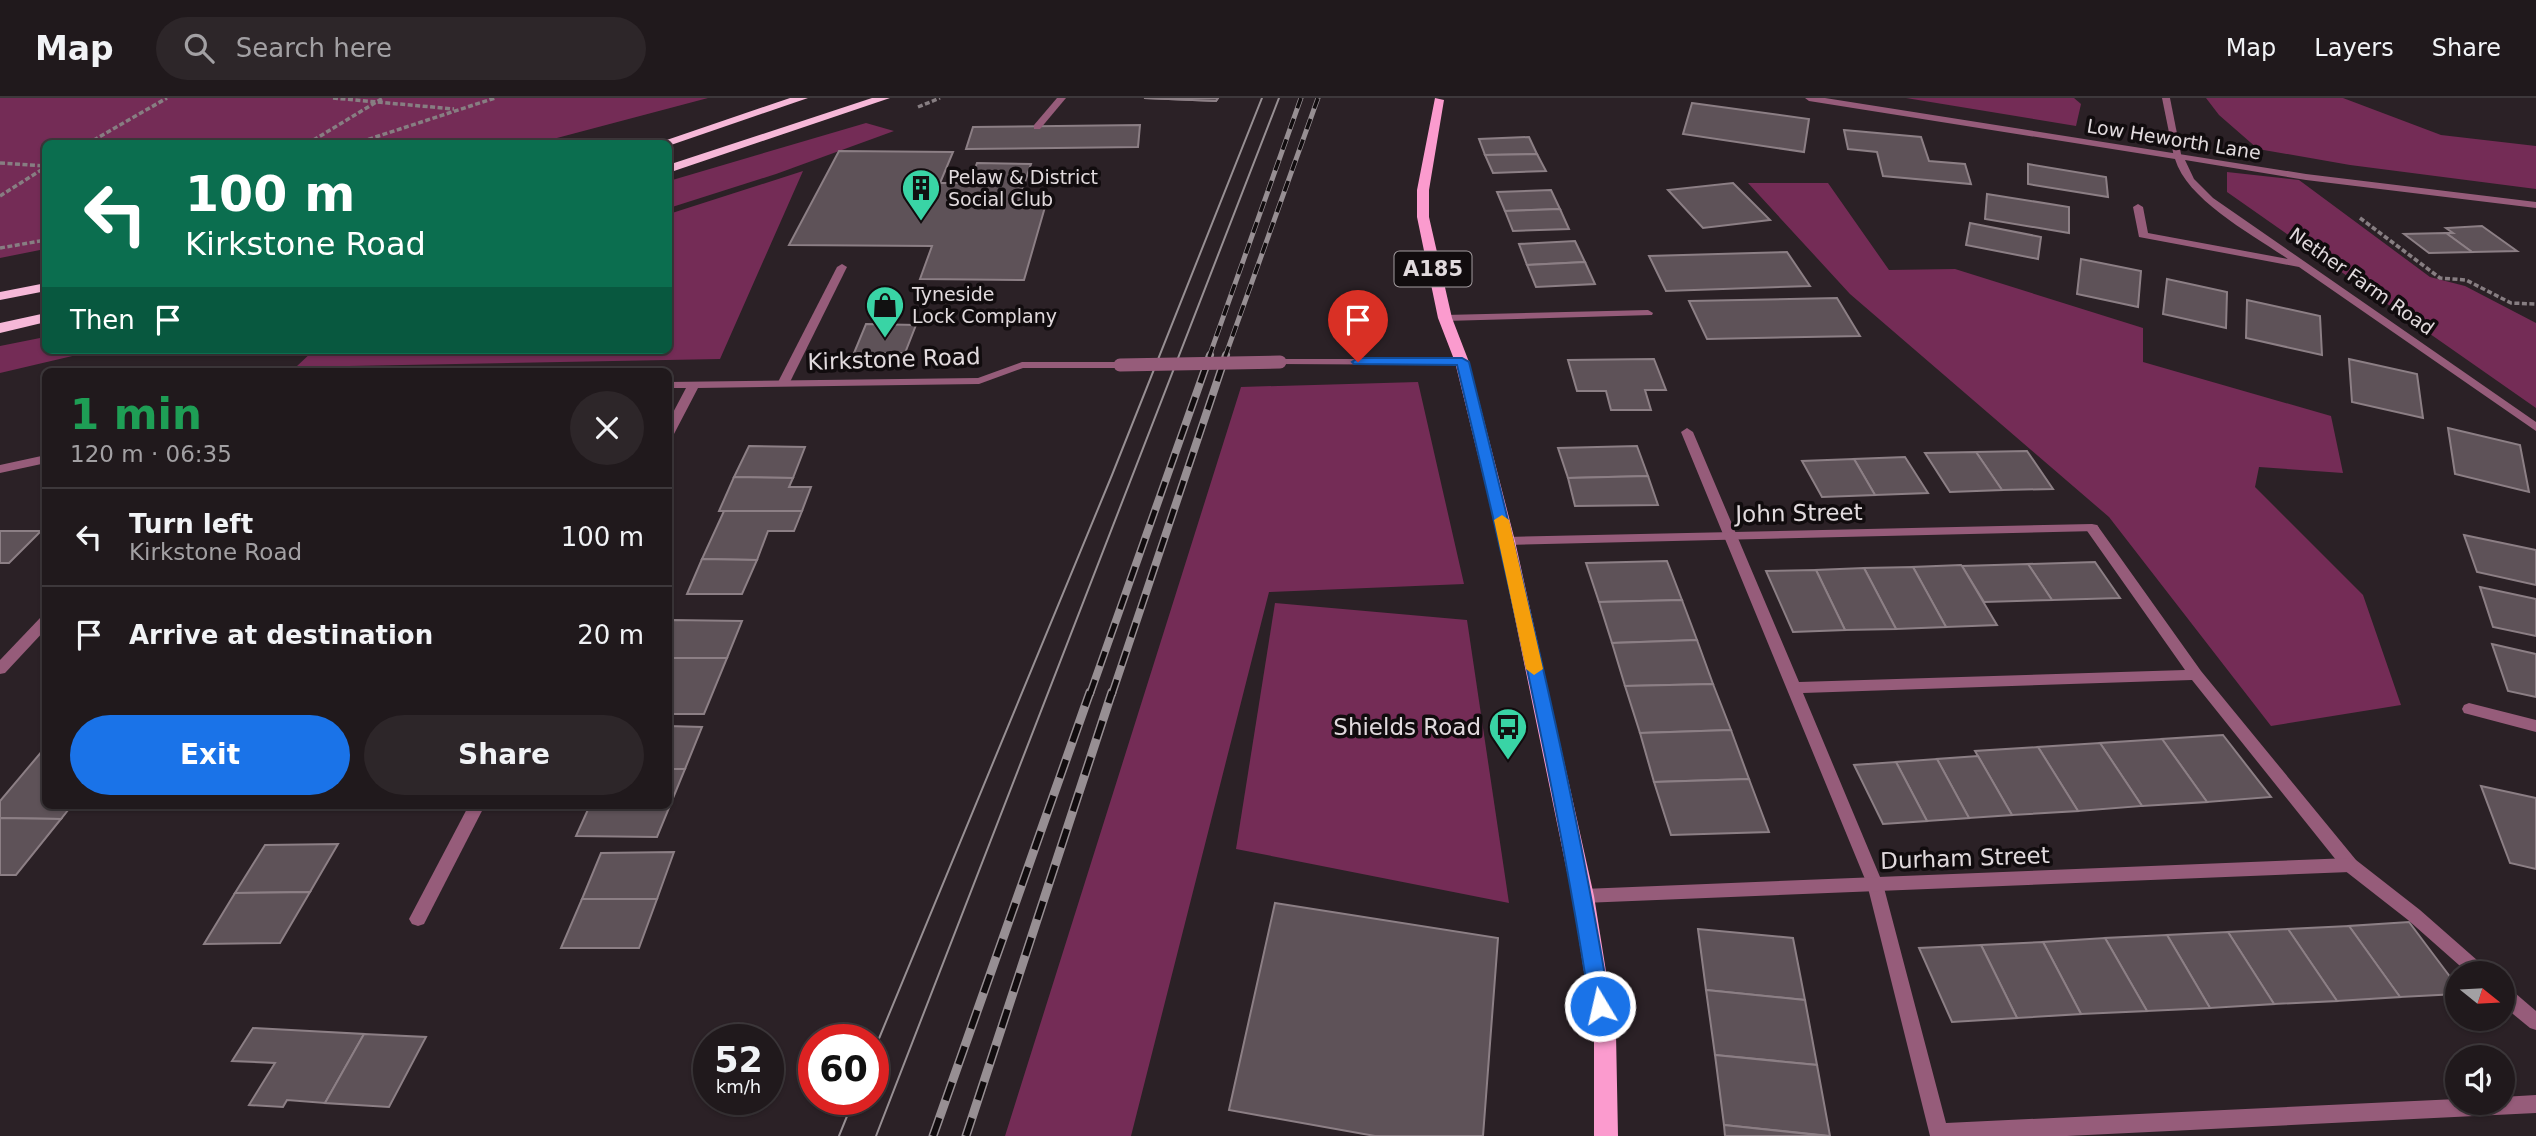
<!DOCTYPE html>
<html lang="en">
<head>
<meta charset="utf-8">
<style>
  :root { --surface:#20191c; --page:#2d2629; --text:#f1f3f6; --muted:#a2a0a3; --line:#3d383b; --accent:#1a73e8 }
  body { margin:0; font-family:"DejaVu Sans",sans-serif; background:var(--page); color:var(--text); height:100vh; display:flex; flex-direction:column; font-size:26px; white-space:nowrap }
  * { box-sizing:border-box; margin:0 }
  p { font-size:23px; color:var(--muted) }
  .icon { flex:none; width:38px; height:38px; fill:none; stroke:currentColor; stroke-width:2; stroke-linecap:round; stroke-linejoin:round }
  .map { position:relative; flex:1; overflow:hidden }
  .sheet { position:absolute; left:42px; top:270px; width:630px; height:441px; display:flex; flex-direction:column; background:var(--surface); border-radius:10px; box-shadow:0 2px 5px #0004,0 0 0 2px var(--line) }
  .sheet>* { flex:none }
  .top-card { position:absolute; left:42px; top:42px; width:630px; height:214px; border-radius:10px; box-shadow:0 2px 5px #0004,0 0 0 2px var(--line); background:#0b6e4f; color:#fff; overflow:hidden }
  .needle { width:46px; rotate:108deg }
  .controls { position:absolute; left:2445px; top:863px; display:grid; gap:14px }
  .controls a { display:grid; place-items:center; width:70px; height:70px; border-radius:50%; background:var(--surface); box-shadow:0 2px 5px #0004,0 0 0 2px var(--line); font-size:35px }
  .speed { position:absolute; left:693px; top:926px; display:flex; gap:14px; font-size:35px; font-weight:700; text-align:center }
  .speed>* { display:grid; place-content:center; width:91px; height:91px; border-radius:50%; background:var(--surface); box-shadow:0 2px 5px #0004,0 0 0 2px var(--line); line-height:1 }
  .speed small { font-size:18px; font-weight:400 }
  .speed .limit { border:10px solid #d22; background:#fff; color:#111 }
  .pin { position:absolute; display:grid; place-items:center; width:60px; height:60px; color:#fff; margin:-72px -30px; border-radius:50% 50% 50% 0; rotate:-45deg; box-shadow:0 0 7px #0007 }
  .pin .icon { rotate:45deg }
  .me { position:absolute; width:77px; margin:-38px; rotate:351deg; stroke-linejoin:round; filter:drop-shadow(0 0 5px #0008) }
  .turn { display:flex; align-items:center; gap:24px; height:147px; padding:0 28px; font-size:32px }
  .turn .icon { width:91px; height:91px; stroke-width:2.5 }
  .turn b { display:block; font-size:49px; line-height:60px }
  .then { display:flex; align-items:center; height:66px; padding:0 28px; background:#0003; gap:14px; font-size:26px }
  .round { display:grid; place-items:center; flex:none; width:74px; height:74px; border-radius:37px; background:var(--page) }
  .head { display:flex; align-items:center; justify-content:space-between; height:119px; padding:0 28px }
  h1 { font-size:42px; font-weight:800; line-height:52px; color:#1e9e55 }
  .action { display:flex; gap:14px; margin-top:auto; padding:14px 28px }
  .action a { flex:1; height:80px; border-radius:42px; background:var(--accent); color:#fff; font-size:28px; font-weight:800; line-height:80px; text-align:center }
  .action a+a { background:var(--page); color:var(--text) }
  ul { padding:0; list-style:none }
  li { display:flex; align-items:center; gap:21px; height:98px; padding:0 28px; border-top:2px solid var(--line) }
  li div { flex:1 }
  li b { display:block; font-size:26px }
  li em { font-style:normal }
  header { display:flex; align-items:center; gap:42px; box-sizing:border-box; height:98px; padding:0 35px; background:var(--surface); border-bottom:2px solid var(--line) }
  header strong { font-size:33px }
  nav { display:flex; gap:38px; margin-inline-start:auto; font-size:24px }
  .search { width:490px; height:63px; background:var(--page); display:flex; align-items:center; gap:18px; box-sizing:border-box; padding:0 24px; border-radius:38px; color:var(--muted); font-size:26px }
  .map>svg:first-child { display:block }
</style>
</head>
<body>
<header>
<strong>Map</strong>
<div class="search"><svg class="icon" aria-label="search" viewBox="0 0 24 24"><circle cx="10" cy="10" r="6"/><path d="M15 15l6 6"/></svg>Search here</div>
<nav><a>Map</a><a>Layers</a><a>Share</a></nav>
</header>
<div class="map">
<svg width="2536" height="1038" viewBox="0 0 2536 1038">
  <rect width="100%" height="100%" fill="#2b2126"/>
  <g fill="#742c56">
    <path d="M0,0H708L538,45L46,46L45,151L0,160Z"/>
    <path d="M1906,0H2074L2081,6L2076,28Z"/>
    <path d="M2206,0H2343L2441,37L2536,48V91L2350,67L2258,51L2219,17Z"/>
    <path d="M866,25L894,33L776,76L669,110V83Z"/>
    <path d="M803,73L720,261L296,269L314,252H668L669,116Z"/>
    <path d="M2227,74L2299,82L2430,179L2465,188L2536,225V310L2227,94Z"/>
    <path d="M1748,85H1828L1889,172L1955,171L2143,230V264L2331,318L2343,375L2259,369L2255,389L2363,497L2401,607L2271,628L2109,419L1850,196Z"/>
    <path d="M45,239L46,252H98L0,275V248Z"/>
    <path d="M1418,284L1464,486L1269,494L1131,1038H1005L1241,289Z"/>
    <path d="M1275,505L1467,522L1509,805L1236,751Z"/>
  </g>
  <g fill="#5e5258" stroke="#8c7f85" stroke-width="2">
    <path d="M1144,0H1218L1216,3Z"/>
    <path d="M1144,0H1218L1216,3Z"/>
    <path d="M1692,5L1809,21L1804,54L1683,36Z"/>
    <path d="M1140,27L1138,49L966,51L973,29Z"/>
    <path d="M1844,32L1921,39L1929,63L1965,66L1971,86L1883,78L1877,54L1848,51Z"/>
    <path d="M1529,39L1537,56L1485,57L1479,41Z"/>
    <path d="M839,53L953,54L940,85H969L977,65L1031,66L1019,102H1047L1024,182L920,181L932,148L789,147Z"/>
    <path d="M1537,56L1546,73L1493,75L1485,57Z"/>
    <path d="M2028,66L2106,79L2108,99L2028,86Z"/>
    <path d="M1733,85L1770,122L1703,130L1668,92Z"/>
    <path d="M1551,92L1560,111L1505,113L1497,94Z"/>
    <path d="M1987,96L2069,109V135L1985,121Z"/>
    <path d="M1560,111L1569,131L1513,133L1505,113Z"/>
    <path d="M1970,125L2041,139L2038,161L1966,147Z"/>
    <path d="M2482,128L2517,153L2472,154L2446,135H2453L2446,130Z"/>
    <path d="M2446,135L2472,154L2429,155L2404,136Z"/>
    <path d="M1575,143L1585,164L1527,167L1519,146Z"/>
    <path d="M1787,154L1810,188L1666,193L1649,158Z"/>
    <path d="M2081,161L2141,173L2138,209L2077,196Z"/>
    <path d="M1585,164L1595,186L1536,189L1527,167Z"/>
    <path d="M2167,181L2227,194L2226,230L2163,216Z"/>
    <path d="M1837,200L1860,238L1707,241L1689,203Z"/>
    <path d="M2247,202L2320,218L2322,257L2246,240Z"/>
    <path d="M866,226L916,227L905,255H854Z"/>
    <path d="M1654,261L1666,292H1645L1651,312H1611L1606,293H1577L1568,262Z"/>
    <path d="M2349,261L2417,276L2423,320L2352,304Z"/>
    <path d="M2448,330L2520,347L2529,394L2455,376Z"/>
    <path d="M749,348L805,349L793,380L734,379Z"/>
    <path d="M1637,348L1648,378L1568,380L1558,350Z"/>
    <path d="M2027,353L2053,391L2002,392L1976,354Z"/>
    <path d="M1976,354L2002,392L1950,394L1925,355Z"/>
    <path d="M1905,359L1928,395L1875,397L1854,361Z"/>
    <path d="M1854,361L1875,397L1822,399L1802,363Z"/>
    <path d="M1648,378L1658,407L1575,408L1568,380Z"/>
    <path d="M734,379L793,380L789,389H811L802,413H719Z"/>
    <path d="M724,413H802L794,433H768L757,462L702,461Z"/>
    <path d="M0,433H41L9,465H0Z"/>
    <path d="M2464,437L2536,452V487L2477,474Z"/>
    <path d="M702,461L757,462L742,496H687Z"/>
    <path d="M1667,463L1682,502L1599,504L1586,465Z"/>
    <path d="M2095,464L2120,500L2052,502L2028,466Z"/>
    <path d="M2028,466L2052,502L1984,504L1962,468Z"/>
    <path d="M1961,467L1962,468L1997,527L1946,529L1913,469Z"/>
    <path d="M1913,469L1946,529L1896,531L1864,470Z"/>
    <path d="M1864,470L1896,531L1845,532L1816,472Z"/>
    <path d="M1816,472L1845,532L1793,534L1766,473Z"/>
    <path d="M2480,489L2536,501V538L2493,529Z"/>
    <path d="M1682,502L1697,542L1612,545L1599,504Z"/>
    <path d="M673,522L742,523L727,560H668V531Z"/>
    <path d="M1697,542L1713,586L1625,588L1612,545Z"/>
    <path d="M2492,546L2536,556V599L2508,593Z"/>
    <path d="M668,560H727L704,616H668Z"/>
    <path d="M1713,586L1731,632L1640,635L1625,588Z"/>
    <path d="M668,628L702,629L685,671H668Z"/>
    <path d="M1731,632L1749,681L1654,684L1640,635Z"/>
    <path d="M2223,637L2271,699L2207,704L2162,641Z"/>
    <path d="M2162,641L2207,704L2142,708L2100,645Z"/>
    <path d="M2100,645L2142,708L2078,713L2038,649Z"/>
    <path d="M2038,649L2078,713L2012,717L1975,653Z"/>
    <path d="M43,652H46V707H72L61,721L0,720V703Z"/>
    <path d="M1978,658L2012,717L1969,720L1937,661Z"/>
    <path d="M1937,661L1969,720L1927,723L1896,664Z"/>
    <path d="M1896,664L1927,723L1883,726L1854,667Z"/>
    <path d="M668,671H685L657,739L576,738L590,707H668Z"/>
    <path d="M1749,681L1769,734L1671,737L1654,684Z"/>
    <path d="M2481,688L2536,700V771L2510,765Z"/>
    <path d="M313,707H383L311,710Z"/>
    <path d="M0,720L61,721L16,777H0Z"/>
    <path d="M338,746L310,794L235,795L265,747Z"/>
    <path d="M674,754L657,801H582L601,755Z"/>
    <path d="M310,794L280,845L204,846L235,795Z"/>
    <path d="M582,801H657L639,850H561Z"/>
    <path d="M1275,805L1498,840L1483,1038H1375L1229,1012Z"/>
    <path d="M2409,824L2457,888V896L2400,899L2349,828Z"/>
    <path d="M2349,828L2400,899L2337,903L2288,831Z"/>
    <path d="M1698,831L1793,840L1805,902L1706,892Z"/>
    <path d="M2288,831L2337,903L2274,906L2228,834Z"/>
    <path d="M2228,834L2274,906L2210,910L2167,837Z"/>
    <path d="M2167,837L2210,910L2147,913L2105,840Z"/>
    <path d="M2105,840L2147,913L2081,916L2043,844Z"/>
    <path d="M2043,844L2081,916L2017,920L1981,847Z"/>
    <path d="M1981,847L2017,920L1952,924L1919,850Z"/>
    <path d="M1706,892L1805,902L1817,967L1715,957Z"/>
    <path d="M253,930L364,936L325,1005L287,1002L283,1009L249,1007L275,965L232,963Z"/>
    <path d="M364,936L426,939L389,1009L325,1005Z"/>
    <path d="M1715,957L1817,967L1830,1038L1724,1027Z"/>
    <path d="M1724,1027L1827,1038H1725Z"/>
  </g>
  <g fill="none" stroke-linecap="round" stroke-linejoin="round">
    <g stroke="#877e82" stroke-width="3.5" stroke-dasharray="5 2.5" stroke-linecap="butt">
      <path d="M333,0L454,11"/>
      <path d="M918,9L940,0"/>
      <path d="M87,46L167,0"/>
      <path d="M307,46L383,0"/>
      <path d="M354,46L495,0"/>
      <path d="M0,65L45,68"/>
      <path d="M0,98L46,69"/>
      <path d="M2360,120L2440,180L2466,182L2511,205L2536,206"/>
      <path d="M0,150L46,142"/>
    </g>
    <g fill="#965c7a" fill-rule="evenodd">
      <path d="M1057,0H1066L1040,31H1034V27Z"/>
      <path d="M2162,0H2170L2182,61L2174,59Z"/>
      <path d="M842,166L847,169L789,286L787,288H779L777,286L837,169Z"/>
      <path d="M1648,212L1653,215L1652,217L1445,223L1440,220L1445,217Z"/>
      <path d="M1687,330L1693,334L1799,584L2185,572L2085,430L2087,427H2097L2201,573L2356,762L2420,812L2486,870L2489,875H2468L2408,822L2344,772L2192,582L1803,595L1883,786L1946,1025L2457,1001V1004H2502V999L2536,997V1015L2067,1038H1930L1867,786L1681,334Z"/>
      <path d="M2502,887L2508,889L2536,913V932L2530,930L2502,907Z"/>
    </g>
    <g fill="#965c7a" fill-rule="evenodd">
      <path d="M1805,0H1825L2306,76L2536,104V110L2306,82L2185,62L2194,81L2213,100L2536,324V333L2299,169L2139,139L2133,109L2138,106L2143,109L2148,135L2288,161C2253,137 2187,102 2175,61L1809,3Z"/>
      <path d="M1280,261H1462L1468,264L1462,267L1276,266V262Z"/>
      <path d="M1022,264H1120L1126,267L1120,270H1023L979,286L698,290L674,336L668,340V324L686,290H668V284L978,280Z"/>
      <path d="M46,357V365L0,375V367Z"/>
      <path d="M2092,426L2097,427L2099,430L2097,433L1507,447L1500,443L1507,439Z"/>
      <path d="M46,517V531L5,575L0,576V562L41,519Z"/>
      <path d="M2469,605L2536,622V634L2464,615L2462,611L2464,607Z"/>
      <path d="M469,707H485L424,826L418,828L412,826L409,821Z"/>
      <path d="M2350,760L2356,762L2358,767L2356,772L2350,774L1583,805L1577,803L1575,798L1577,793L1583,791Z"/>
    </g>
    <path fill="#fb9bce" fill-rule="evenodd" d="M1435,0L1444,2L1429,92V119L1452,220L1469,264L1515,443L1594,798L1616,936L1618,1038H1594V936L1572,798L1499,443L1455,264L1438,220L1417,119V92Z"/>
    <g fill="#f6b8d8" fill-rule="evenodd">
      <path d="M790,0H808L668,48L655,46Z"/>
      <path d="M872,0H890L668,75V67Z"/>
      <path d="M46,185V193L0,202V194Z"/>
      <path d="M46,215V224L0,235V225Z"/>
    </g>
    <g stroke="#978f93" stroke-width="2">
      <path d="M873,955L1112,377L1262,0"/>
      <path d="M839,1038L854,1001"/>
      <path d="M876,1038L1279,0"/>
    </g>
    <g stroke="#978f93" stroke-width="5">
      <g id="rail-far2">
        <path d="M1209,259L1301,0"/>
        <path d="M1225,259L1318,0"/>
      </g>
    </g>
    <g stroke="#978f93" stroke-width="8">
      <g id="rail-far1">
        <path d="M1090,596L1210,257"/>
        <path d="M1112,596L1226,257"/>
      </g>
    </g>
    <g stroke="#978f93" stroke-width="9">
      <g id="rail">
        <path d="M933,1038L1090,594"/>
        <path d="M966,1038L1112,594"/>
      </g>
    </g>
    <use href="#rail-far2" stroke="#110c0e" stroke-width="3.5" stroke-dasharray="11" stroke-linecap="butt"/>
    <use href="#rail-far1" stroke="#110c0e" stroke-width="5" stroke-dasharray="15" stroke-linecap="butt"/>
    <use href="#rail" stroke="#110c0e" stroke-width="6" stroke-dasharray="19" stroke-linecap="butt"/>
    <path stroke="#965c7a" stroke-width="13" d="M1120,267L1280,264"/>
  </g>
  <path fill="#1a73e8" stroke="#114b97" stroke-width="2" d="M1358,260H1462L1469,264C1522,477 1575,691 1610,908L1607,915L1600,917L1593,915L1590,908C1557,692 1508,479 1457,267L1354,266L1352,264Z"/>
  <path fill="#f59e0b" d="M1502,417L1509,422L1543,571L1534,577L1526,571L1494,422Z"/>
  <defs>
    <g id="building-pin" transform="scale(2.0125)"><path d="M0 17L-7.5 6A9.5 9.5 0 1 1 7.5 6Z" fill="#39d4a5" stroke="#110c0e"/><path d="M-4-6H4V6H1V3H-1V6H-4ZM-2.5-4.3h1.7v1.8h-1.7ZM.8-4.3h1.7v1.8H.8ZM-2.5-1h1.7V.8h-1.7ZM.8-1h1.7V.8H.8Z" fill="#111"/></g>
    <g id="shop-pin" transform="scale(2.0125)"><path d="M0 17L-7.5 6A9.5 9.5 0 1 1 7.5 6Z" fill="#39d4a5" stroke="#110c0e"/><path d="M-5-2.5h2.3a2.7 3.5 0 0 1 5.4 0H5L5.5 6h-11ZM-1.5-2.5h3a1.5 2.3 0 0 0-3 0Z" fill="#111"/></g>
    <g id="bus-pin" transform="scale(2.0125)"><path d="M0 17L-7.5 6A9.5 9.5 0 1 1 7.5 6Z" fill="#39d4a5" stroke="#110c0e"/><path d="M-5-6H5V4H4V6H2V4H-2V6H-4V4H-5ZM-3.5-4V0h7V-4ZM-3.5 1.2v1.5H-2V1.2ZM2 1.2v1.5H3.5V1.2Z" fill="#111"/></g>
  </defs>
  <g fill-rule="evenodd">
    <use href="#building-pin" x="921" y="90"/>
    <use href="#shop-pin" x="885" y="207"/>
    <use href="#bus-pin" x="1508" y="629"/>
  </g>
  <g text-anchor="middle" stroke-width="7" stroke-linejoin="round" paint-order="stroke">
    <g font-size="19" fill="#e1dadd" stroke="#110c0e">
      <text transform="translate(2174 41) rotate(9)" y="7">Low Heworth Lane</text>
      <text transform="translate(2362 183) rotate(35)" y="7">Nether Farm Road</text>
    </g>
    <g font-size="19" fill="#e1dadd" stroke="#110c0e" text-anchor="start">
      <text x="948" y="86">Pelaw &amp; District<tspan x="948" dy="22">Social Club</tspan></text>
      <text x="912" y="203">Tyneside<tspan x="912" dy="22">Lock Complany</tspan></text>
    </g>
    <rect fill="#110c0e" stroke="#a39c9f" stroke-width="2" x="1394.5" y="153.5" width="77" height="35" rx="5"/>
    <g font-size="21" font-weight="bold" fill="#e1dadd">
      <text x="1433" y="178">A185</text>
    </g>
    <g font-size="23" fill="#e1dadd" stroke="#110c0e">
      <text transform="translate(894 261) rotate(-2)" y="8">Kirkstone Road</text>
      <text transform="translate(1799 415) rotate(-1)" y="8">John Street</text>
      <text transform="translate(1965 760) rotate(-2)" y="8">Durham Street</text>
    </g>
    <g font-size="23" fill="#e1dadd" stroke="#110c0e" text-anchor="end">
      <text x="1481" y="637">Shields Road</text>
    </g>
  </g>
</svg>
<div class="controls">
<a><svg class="needle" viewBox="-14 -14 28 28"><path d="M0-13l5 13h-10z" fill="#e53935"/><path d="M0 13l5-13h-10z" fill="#a2a0a3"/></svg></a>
<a><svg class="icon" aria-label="sound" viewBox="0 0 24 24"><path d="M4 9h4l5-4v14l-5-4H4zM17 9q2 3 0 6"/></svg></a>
</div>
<div class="speed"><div>52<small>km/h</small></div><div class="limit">60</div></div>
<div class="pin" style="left:1358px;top:264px;background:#d93025"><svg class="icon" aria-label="arrive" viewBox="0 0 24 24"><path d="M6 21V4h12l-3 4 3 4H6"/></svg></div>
<svg class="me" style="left:1600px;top:908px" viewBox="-20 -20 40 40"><circle r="17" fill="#1a73e8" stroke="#fff" stroke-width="3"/><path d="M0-11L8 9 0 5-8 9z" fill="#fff"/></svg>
<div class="top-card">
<div class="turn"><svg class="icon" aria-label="left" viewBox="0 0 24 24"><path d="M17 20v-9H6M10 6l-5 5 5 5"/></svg><div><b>100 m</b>Kirkstone Road</div></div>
<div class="then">Then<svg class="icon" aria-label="arrive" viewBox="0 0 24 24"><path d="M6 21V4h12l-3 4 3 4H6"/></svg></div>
</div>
<section class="sheet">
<div class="head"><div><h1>1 min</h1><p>120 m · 06:35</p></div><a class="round"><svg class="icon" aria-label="close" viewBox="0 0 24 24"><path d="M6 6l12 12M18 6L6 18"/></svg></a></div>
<ul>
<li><svg class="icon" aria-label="left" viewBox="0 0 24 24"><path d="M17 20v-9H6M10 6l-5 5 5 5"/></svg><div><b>Turn left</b><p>Kirkstone Road</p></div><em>100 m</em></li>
<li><svg class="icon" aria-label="arrive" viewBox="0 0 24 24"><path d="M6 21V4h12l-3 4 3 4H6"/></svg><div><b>Arrive at destination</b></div><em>20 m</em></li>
</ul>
<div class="action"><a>Exit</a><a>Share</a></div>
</section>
</div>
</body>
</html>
